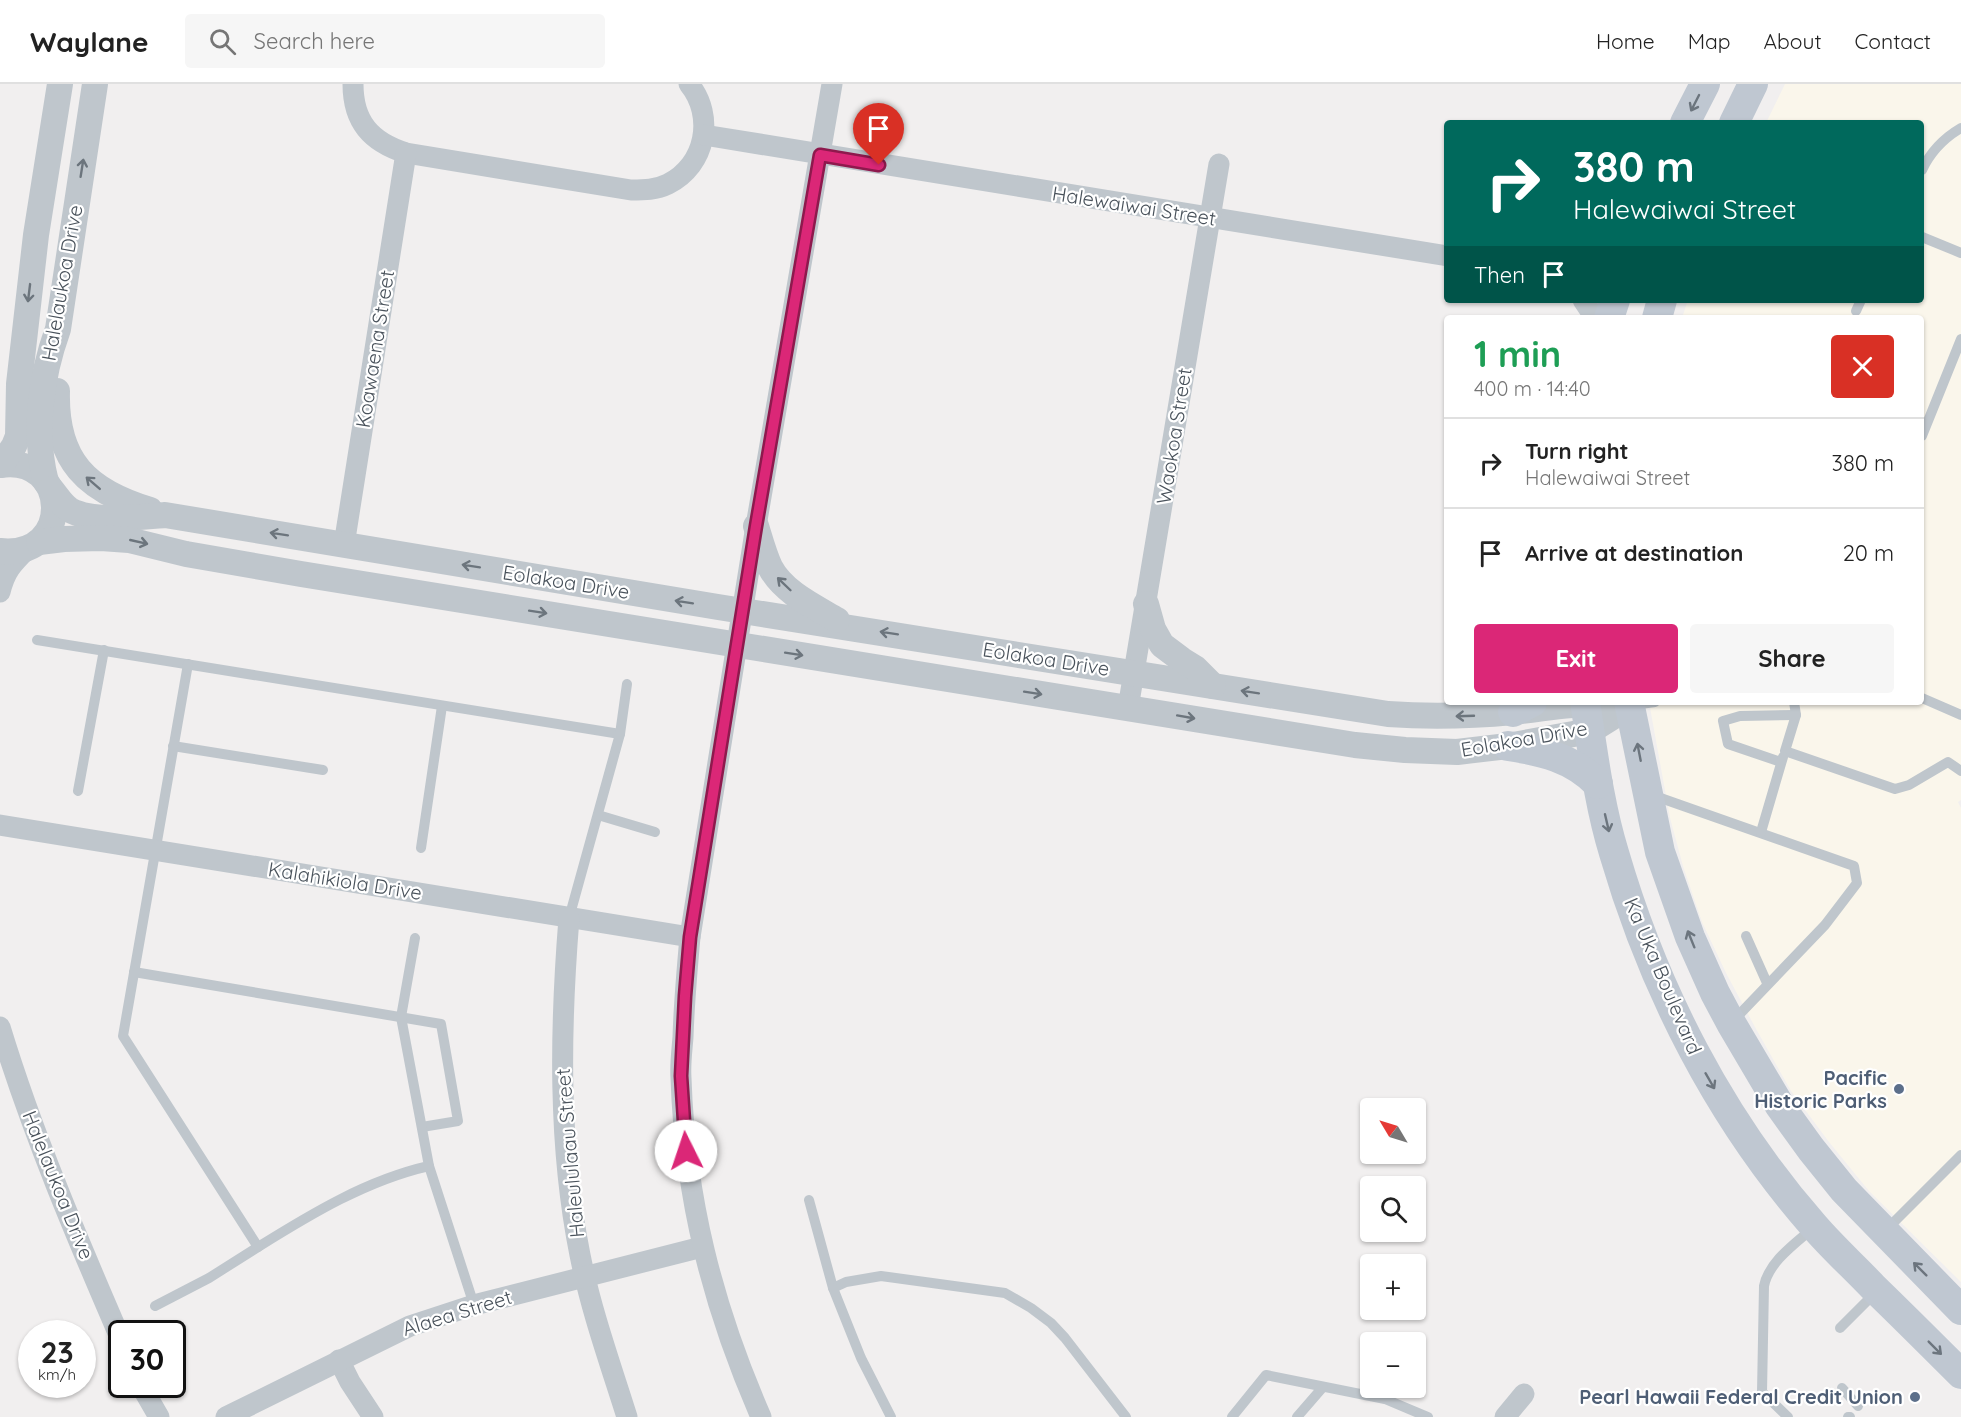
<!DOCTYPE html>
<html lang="en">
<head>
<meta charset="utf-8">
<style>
  :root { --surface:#fff; --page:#f6f6f6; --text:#222; --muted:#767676; --line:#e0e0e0; --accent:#db2777 }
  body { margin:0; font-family:Quicksand,sans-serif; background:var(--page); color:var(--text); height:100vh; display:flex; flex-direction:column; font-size:22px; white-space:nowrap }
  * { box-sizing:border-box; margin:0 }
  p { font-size:20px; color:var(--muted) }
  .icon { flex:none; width:33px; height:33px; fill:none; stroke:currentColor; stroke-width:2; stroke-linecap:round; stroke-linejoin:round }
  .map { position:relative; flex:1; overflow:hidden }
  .details { position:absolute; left:1444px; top:231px; width:480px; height:390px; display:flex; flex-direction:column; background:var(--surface); border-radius:6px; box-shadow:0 2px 4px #0004 }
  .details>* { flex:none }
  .top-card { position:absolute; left:1444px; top:36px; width:480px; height:183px; border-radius:6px; box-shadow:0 2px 4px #0004; background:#00695c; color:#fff; overflow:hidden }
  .needle { width:39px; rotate:308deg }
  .controls { position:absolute; left:1360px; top:1014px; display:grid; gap:12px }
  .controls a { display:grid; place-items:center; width:66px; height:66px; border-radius:6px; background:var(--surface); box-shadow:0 2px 4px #0004; font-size:30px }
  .speed { position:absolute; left:18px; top:1236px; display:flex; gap:12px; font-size:30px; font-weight:700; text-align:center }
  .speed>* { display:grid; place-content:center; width:78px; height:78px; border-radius:50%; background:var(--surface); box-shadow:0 2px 4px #0004; line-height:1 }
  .speed small { font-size:15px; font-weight:400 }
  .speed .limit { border:3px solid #111; border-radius:9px; background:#fff; color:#111 }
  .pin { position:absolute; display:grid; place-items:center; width:51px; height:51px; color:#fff; margin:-62px -26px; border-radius:50% 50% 50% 0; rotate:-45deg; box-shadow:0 0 6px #0007 }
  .pin .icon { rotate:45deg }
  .me { position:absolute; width:66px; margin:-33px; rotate:356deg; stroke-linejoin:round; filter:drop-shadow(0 0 4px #0008) }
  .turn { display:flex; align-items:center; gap:21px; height:126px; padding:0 30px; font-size:27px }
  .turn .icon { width:78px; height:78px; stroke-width:2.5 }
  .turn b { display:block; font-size:42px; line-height:51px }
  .then { display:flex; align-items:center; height:57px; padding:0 30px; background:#0003; gap:12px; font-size:22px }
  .round { display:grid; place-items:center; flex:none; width:63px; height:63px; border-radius:6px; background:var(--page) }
  .overview { display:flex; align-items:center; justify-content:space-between; height:102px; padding:0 30px }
  h1 { font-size:36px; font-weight:800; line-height:45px; color:#1e9e55 }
  .button { display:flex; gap:12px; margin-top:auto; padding:12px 30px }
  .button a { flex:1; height:69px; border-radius:6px; background:var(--accent); color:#fff; font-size:24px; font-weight:800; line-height:69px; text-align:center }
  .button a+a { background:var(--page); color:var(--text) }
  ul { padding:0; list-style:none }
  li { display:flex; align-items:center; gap:18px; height:90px; padding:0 30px; border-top:2px solid var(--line) }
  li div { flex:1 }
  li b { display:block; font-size:22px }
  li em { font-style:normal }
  header { display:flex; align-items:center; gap:36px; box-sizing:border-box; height:84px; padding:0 30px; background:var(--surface); border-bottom:2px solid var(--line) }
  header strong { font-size:28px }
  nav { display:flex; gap:33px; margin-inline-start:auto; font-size:21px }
  .search { width:420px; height:54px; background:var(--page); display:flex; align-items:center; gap:15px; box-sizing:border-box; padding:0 21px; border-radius:6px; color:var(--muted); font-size:22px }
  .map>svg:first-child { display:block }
</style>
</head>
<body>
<header>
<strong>Waylane</strong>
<div class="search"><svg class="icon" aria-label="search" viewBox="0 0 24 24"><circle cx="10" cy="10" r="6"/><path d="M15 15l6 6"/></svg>Search here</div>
<nav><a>Home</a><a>Map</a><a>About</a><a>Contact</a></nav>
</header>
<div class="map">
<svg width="1961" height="1333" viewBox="0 0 1961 1333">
  <rect width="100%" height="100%" fill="#f1efef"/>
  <path fill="#faf6eb" d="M1785,0H1961V716L1958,718L1961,724V1198L1869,1107L1829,1058L1791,1007L1755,943L1726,889L1702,838L1683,782L1670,734L1649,618H1922V234H1682L1688,216H1922V39H1766Z"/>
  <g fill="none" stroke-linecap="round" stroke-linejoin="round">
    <g stroke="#bfc6cc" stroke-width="10">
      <path d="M1922,86C1930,69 1944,54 1961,44"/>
      <path d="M1922,153L1961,169"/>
      <path d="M1856,227L1861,216"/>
      <path d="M1922,352L1961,255"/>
      <path d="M37,556L620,650"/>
      <path d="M1922,614L1961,631"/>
      <path d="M1794,618L1796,631L1785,667L1895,705L1909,701L1948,678L1961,687"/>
      <path d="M1633,621L1655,618"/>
      <path d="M173,662L323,686"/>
      <path d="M1781,678L1728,660L1723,637L1740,632L1796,631"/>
      <path d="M78,707L104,566"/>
      <path d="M1652,711L1854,782L1857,799L1825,841L1734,936"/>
      <path d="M598,731L655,748"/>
      <path d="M1761,748L1783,673"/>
      <path d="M421,764L442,622"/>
      <path d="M569,834L620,650L627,600"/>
      <path d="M1746,852L1767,899"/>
      <path d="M134,888L441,940L458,1037L422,1043"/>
      <path d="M429,1082L474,1221"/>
      <path d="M809,1116L833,1204L846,1198L881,1192L1005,1209L1031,1224L1051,1239L1065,1254L1126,1333"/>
      <path d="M1886,1146L1961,1071"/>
      <path d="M258,1163C311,1130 367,1096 429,1082L401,933L415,854"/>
      <path d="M833,1204L861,1274L891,1333"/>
      <path d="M155,1222L209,1194L258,1163L123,952L188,580"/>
      <path d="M1840,1244L1875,1209"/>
      <path d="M1842,1304L1858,1322"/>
      <path d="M1232,1333L1266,1291L1385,1315L1428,1333"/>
      <path d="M1297,1333L1323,1303"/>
      <path d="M1788,1333L1762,1308L1764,1202C1769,1177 1796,1159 1814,1143"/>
      <path d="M1848,1333H1850"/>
    </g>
    <g stroke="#bfc6cc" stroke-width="21">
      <path d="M353,0C353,38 371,58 406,69L631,106C644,106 656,106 668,100C706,81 715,32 689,0"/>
      <path d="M704,51L1448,172"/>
      <path d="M1583,216L1595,234"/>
      <path d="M344,461L406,69"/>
      <path d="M0,508C5,487 12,480 27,465"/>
      <path d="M1128,624L1219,80"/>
      <path d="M0,741L690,853"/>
      <path d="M569,834C560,946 558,1061 580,1171C591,1226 610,1279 627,1333"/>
      <path d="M0,943C33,1051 77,1154 122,1258"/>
      <path d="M339,1276L350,1298L373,1333"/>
      <path d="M140,1300L159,1333"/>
      <path d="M226,1333L410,1242L474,1221L702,1163"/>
      <path d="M761,1333C713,1223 685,1115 681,994C680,980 682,966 683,953C684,920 687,886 690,853L756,442L832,0"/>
      <path d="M1505,1333L1524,1310"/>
    </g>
    <g stroke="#bfc6cc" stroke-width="26">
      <path d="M57,307C55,377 87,407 150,426"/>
      <path d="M0,381C70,370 74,475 0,467"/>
      <path d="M1,381L14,362L18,352L19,300L36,151L60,0"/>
      <path d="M46,398C33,349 41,292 58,245L95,0"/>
      <path d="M51,405C57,412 62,421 70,426C93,439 139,433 165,431L718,523L1388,630C1430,633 1471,632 1513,628C1544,625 1575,618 1605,620"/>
      <path d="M756,442C760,455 764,470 770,483C783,508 813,522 837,536"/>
      <path d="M39,458L64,455L101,454L129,456L186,470L301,490L1355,661L1405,666L1457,668L1508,662L1590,647L1630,622"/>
      <path d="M1146,520L1153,545L1162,561L1182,576L1195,584L1213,602"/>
    </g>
    <g stroke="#bfc7d1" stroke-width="30">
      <path d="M1685,39L1705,0"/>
      <path d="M1734,39L1753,0"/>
      <path d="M1609,234L1615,216"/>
      <path d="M1657,234L1662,216"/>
      <path d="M1585,618C1593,669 1599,720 1614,769C1654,906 1720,1035 1814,1142C1833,1164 1854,1183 1874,1204C1903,1232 1932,1261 1961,1290"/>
      <path d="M1629,618L1660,768L1690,853L1715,909L1731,939L1780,1022L1811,1065L1844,1106L1961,1226"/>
      <path d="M1513,628L1532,618"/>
      <path d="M1508,662C1542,667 1573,674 1598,700"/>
    </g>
  </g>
  <defs><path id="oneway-shaft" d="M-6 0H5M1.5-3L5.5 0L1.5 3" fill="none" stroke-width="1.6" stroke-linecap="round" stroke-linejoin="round" transform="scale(1.5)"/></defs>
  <g stroke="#6c757e">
    <use href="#oneway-shaft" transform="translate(1695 19) rotate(117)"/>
    <use href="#oneway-shaft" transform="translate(1639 668) rotate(-101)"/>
    <use href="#oneway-shaft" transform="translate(1607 739) rotate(77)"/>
    <use href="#oneway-shaft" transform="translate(1691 855) rotate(-112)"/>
    <use href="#oneway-shaft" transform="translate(1710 997) rotate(60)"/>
    <use href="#oneway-shaft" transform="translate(1920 1185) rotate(-135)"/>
    <use href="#oneway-shaft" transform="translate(1935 1264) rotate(45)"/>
  </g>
  <g stroke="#6c757d">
    <use href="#oneway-shaft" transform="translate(82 84) rotate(-81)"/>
    <use href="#oneway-shaft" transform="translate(29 209) rotate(97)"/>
    <use href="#oneway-shaft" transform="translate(93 399) rotate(-139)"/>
    <use href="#oneway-shaft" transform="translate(279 450) rotate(-171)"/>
    <use href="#oneway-shaft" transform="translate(139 458) rotate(13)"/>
    <use href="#oneway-shaft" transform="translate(471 482) rotate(-171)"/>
    <use href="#oneway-shaft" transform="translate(784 500) rotate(-136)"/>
    <use href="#oneway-shaft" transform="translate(684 518) rotate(-171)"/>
    <use href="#oneway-shaft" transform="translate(538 528) rotate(9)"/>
    <use href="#oneway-shaft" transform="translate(889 549) rotate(-171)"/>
    <use href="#oneway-shaft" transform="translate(794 570) rotate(9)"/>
    <use href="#oneway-shaft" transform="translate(1250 608) rotate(-171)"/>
    <use href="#oneway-shaft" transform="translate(1033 609) rotate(9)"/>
    <use href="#oneway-shaft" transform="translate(1465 632) rotate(178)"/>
    <use href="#oneway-shaft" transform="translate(1186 633) rotate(10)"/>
  </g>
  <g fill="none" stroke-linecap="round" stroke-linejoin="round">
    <g stroke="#8e194d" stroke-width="15">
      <path id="route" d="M686,1067L681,992L685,912L690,853L756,442L820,71L879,81"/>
    </g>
    <use href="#route" stroke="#db2777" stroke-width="10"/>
  </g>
  <g fill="#5c6f8a" stroke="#fff" stroke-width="2">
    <circle cx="1899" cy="1005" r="6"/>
    <circle cx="1915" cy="1313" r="6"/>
  </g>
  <g text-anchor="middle" stroke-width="4.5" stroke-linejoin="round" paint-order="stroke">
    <g font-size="20" fill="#49525b" stroke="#fff">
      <text transform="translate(1134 122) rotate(9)" y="7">Halewaiwai Street</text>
      <text transform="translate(62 199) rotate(-80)" y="7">Halelaukoa Drive</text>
      <text transform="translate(375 265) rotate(-81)" y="7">Koawaena Street</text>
      <text transform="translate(1174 352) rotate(-81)" y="7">Waokoa Street</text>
      <text transform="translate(566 498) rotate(9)" y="7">Eolakoa Drive</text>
      <text transform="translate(1046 575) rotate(9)" y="7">Eolakoa Drive</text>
      <text transform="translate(1524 655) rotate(-10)" y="7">Eolakoa Drive</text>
      <text transform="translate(345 797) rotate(9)" y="7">Kalahikiola Drive</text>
      <text transform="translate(1663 892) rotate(67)" y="7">Ka Uka Boulevard</text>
      <text transform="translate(570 1069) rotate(-95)" y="7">Haleululaau Street</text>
      <text transform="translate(58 1101) rotate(68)" y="7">Halelaukoa Drive</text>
      <text transform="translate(457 1229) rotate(-17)" y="7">Alaea Street</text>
    </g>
    <g font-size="20" font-weight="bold" fill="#4e5e75" stroke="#fff" text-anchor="end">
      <text x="1887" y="1001">Pacific<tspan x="1887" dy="23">Historic Parks</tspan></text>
      <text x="1903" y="1320">Pearl Hawaii Federal Credit Union</text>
    </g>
  </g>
</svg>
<div class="controls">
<a><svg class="needle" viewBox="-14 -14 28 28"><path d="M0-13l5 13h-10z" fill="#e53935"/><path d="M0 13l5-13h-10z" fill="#767676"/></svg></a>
<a><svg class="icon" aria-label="search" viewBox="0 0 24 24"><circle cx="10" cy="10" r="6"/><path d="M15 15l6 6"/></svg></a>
<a>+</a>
<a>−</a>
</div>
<div class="speed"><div>23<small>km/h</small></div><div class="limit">30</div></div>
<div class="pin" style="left:879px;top:81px;background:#d93025"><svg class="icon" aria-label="arrive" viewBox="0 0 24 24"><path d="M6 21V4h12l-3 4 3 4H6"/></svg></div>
<svg class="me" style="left:686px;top:1067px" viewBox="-20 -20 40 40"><circle r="19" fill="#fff"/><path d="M0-13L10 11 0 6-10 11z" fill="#db2777"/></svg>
<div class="top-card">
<div class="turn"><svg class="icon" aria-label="right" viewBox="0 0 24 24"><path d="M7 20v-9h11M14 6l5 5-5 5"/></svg><div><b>380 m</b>Halewaiwai Street</div></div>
<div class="then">Then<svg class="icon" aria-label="arrive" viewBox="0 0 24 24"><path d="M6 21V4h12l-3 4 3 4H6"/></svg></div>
</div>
<section class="details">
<div class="overview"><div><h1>1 min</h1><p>400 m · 14:40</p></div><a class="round" style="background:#d93025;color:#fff"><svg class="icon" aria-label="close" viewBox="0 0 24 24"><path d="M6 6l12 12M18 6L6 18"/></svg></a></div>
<ul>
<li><svg class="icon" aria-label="right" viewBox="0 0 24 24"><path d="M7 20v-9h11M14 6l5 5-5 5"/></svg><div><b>Turn right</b><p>Halewaiwai Street</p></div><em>380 m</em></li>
<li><svg class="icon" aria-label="arrive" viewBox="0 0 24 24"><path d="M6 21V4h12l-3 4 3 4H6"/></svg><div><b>Arrive at destination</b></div><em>20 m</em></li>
</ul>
<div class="button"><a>Exit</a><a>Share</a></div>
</section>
</div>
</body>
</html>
